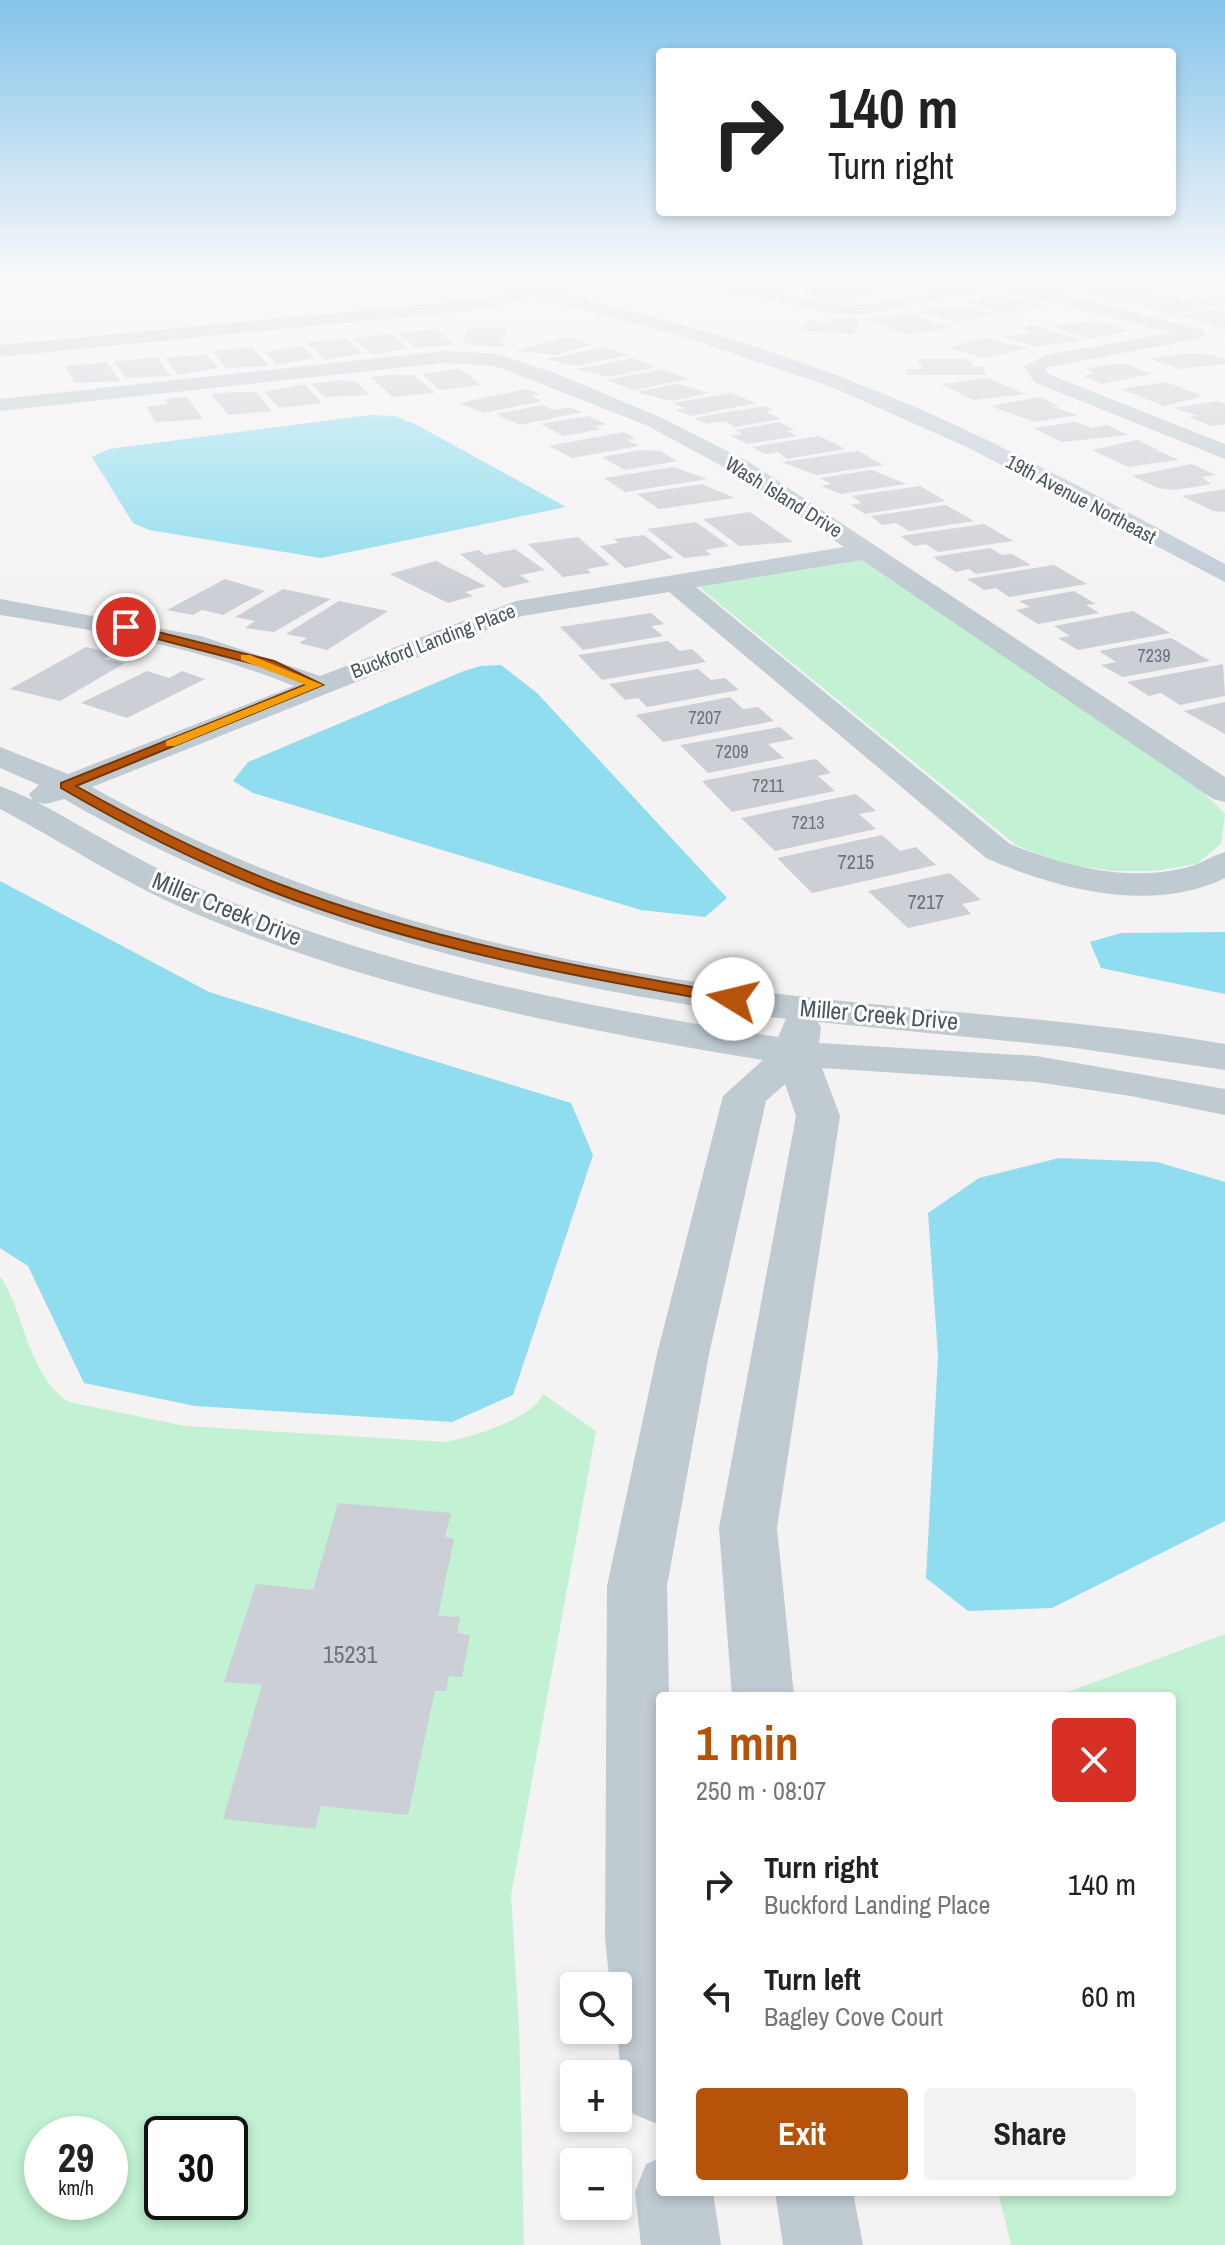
<!DOCTYPE html>
<html lang="en">
<head>
<meta charset="utf-8">
<style>
  :root { --surface:#fff; --page:#f2f2f2; --text:#222; --muted:#767676; --accent:#b45309 }
  body { margin:0; font-family:"Archivo Narrow",sans-serif; background:var(--page); color:var(--text); height:100vh; display:flex; flex-direction:column; font-size:30px; white-space:nowrap }
  * { box-sizing:border-box; margin:0 }
  p { font-size:26px; color:var(--muted) }
  .icon { flex:none; width:44px; height:44px; fill:none; stroke:currentColor; stroke-width:2; stroke-linecap:round; stroke-linejoin:round }
  .map { position:relative; flex:1; overflow:hidden }
  .sheet { position:absolute; left:656px; top:1692px; width:520px; height:504px; display:flex; flex-direction:column; background:var(--surface); border-radius:8px; box-shadow:0 4px 12px #0003 }
  .sheet>* { flex:none }
  .hud { position:absolute; left:656px; top:48px; width:520px; height:168px; border-radius:8px; box-shadow:0 4px 12px #0003; background:#fff; color:var(--text); overflow:hidden }
  .controls { position:absolute; left:560px; top:1972px; display:grid; gap:16px }
  .controls a { display:grid; place-items:center; width:72px; height:72px; border-radius:8px; background:var(--surface); box-shadow:0 4px 12px #0003; font-size:40px }
  .speed { position:absolute; left:24px; top:2116px; display:flex; gap:16px; font-size:40px; font-weight:700; text-align:center }
  .speed>* { display:grid; place-content:center; width:104px; height:104px; border-radius:50%; background:var(--surface); box-shadow:0 4px 12px #0003; line-height:1 }
  .speed small { font-size:20px; font-weight:400 }
  .speed .limit { border:4px solid #111; border-radius:12px; background:#fff; color:#111 }
  .pin { position:absolute; display:grid; place-items:center; width:68px; height:68px; color:#fff; margin:-34px; border:4px solid #fff; border-radius:50%; box-shadow:0 2px 8px #0007 }
  .me { position:absolute; width:88px; margin:-44px; rotate:279deg; stroke-linejoin:round; filter:drop-shadow(0 0 6px #0008) }
  .turn { display:flex; align-items:center; gap:28px; height:168px; padding:0 40px; font-size:36px }
  .turn .icon { width:104px; height:104px; stroke-width:2.5 }
  .turn b { display:block; font-size:56px; line-height:68px }
  .round { display:grid; place-items:center; flex:none; width:84px; height:84px; border-radius:8px; background:var(--page) }
  .head { display:flex; align-items:center; justify-content:space-between; height:136px; padding:0 40px }
  h1 { font-size:48px; font-weight:700; line-height:60px; color:var(--accent) }
  .button { display:flex; gap:16px; margin-top:auto; padding:16px 40px }
  .button a { flex:1; height:92px; border-radius:8px; background:var(--accent); color:#fff; font-size:32px; font-weight:700; line-height:92px; text-align:center }
  .button a+a { background:var(--page); color:var(--text) }
  ul { padding:0; list-style:none }
  li { display:flex; align-items:center; gap:24px; height:112px; padding:0 40px }
  li div { flex:1 }
  li b { display:block; font-size:30px }
  li em { font-style:normal }
  .map>svg:first-child { display:block }
</style>
</head>
<body>
<div class="map">
<svg width="1225" height="2245" viewBox="0 0 1225 2245">
  <rect width="100%" height="100%" fill="#f4f2f2"/>
  <g fill="#c2f1d3" fill-rule="evenodd">
    <path d="M1114,281H1225V302Z"/>
    <path d="M860,558L1202,791L1225,814L1221,844L1196,864L1155,871H1113L1059,863L1016,845L695,584Z"/>
    <path d="M0,1276C25,1314 28,1376 69,1402L185,1426L445,1442C470,1438 534,1418 543,1394L596,1431L511,1895L519,2027L524,2245H0ZM42,2134H110V2202H42ZM162,2134H230V2202H162Z"/>
    <path d="M1225,1634V2245H1011L998,2192H1172V1696H1057Z"/>
  </g>
  <g fill="#8fddee">
    <path d="M370,415L395,416L417,425L566,507L321,558L149,530L133,523L92,457L109,449Z"/>
    <path d="M501,665L537,693L727,898L705,917L641,910L253,793L233,781L248,762L464,671L481,666Z"/>
    <path d="M0,881L209,992L571,1103L593,1155L513,1395L452,1422L195,1406L84,1383L28,1266L0,1248Z"/>
    <path d="M1225,932V994L1101,968L1090,942L1121,933Z"/>
    <path d="M1059,1158L1157,1162L1225,1182V1521L1052,1608L968,1611L926,1578L938,1356L928,1213L979,1178Z"/>
  </g>
  <g fill="#cccfd5">
    <path d="M758,281H828V282L794,290Z"/>
    <path d="M873,281H928V282L900,288Z"/>
    <path d="M846,282L882,291L840,300L801,292Z"/>
    <path d="M1124,283L1162,292L1118,301L1082,291Z"/>
    <path d="M999,295L1046,307L1009,314L963,303Z"/>
    <path d="M1166,296L1193,303L1203,301L1220,305L1171,315L1133,302Z"/>
    <path d="M960,305L995,314L958,322L919,312Z"/>
    <path d="M1214,309L1225,312V328L1179,316Z"/>
    <path d="M910,313L951,328L907,335L868,320Z"/>
    <path d="M831,318L860,319L854,334L801,331L807,320L830,322Z"/>
    <path d="M1098,321L1130,331L1089,339L1051,326Z"/>
    <path d="M1033,325L1065,335L1083,340L1035,347L1004,337L1032,332L1019,327Z"/>
    <path d="M436,329L455,345L416,348L398,333Z"/>
    <path d="M467,329H506L502,347L463,344Z"/>
    <path d="M391,334L408,348L372,355L353,338Z"/>
    <path d="M568,336L590,345L556,355L515,351Z"/>
    <path d="M983,337L1008,344L1030,348L984,358L949,348Z"/>
    <path d="M345,338L362,353L325,360L306,342Z"/>
    <path d="M303,346L315,358L277,365L265,352Z"/>
    <path d="M252,347L269,366L226,368L212,351Z"/>
    <path d="M604,347L629,355L577,366L545,359Z"/>
    <path d="M1184,353L1213,355L1225,359V364L1180,369L1150,359Z"/>
    <path d="M206,354L218,368L178,375L165,358Z"/>
    <path d="M157,357L170,376L126,378L114,362Z"/>
    <path d="M632,358L657,367L610,377L576,369Z"/>
    <path d="M917,359H968L973,365L968,367L981,366L987,375H908L904,369H923Z"/>
    <path d="M107,362L120,381L75,383L65,366Z"/>
    <path d="M1123,363L1152,374L1102,384L1082,376L1094,374L1086,368Z"/>
    <path d="M459,368L481,385L440,390L422,374Z"/>
    <path d="M663,369L689,379L634,390L606,380Z"/>
    <path d="M392,375H414L435,393L393,397L370,377Z"/>
    <path d="M987,378L1026,394L973,400L941,384Z"/>
    <path d="M343,380L356,382L370,395L325,397L311,384Z"/>
    <path d="M1166,382L1203,396L1164,406L1121,389Z"/>
    <path d="M304,384L322,403L279,408L264,392Z"/>
    <path d="M677,384L710,393L671,401L635,392Z"/>
    <path d="M526,389L540,394L531,396L542,401L484,413L460,403Z"/>
    <path d="M233,392H256L272,411L228,415L211,394Z"/>
    <path d="M731,393L756,403L690,416L676,410L684,408L673,403Z"/>
    <path d="M187,397L203,419L156,422L146,407L168,404L165,399Z"/>
    <path d="M1039,397L1060,406L1053,407L1078,415L1035,422L990,406Z"/>
    <path d="M1218,401L1225,404V424L1211,426L1189,417L1199,416L1172,408Z"/>
    <path d="M542,405L553,410L569,407L582,412L520,425L496,414Z"/>
    <path d="M764,406L774,410L765,411L781,419L735,427L724,421L707,424L694,418Z"/>
    <path d="M588,416L606,424L595,426L601,429L564,436L541,424Z"/>
    <path d="M779,422L795,430L787,431L797,436L748,444L731,436L743,434L735,430Z"/>
    <path d="M1075,422L1092,428L1107,425L1128,435L1062,442L1033,428Z"/>
    <path d="M624,432L636,439L627,440L639,446L572,458L549,446Z"/>
    <path d="M819,436L845,449L787,459L778,452L765,454L752,447Z"/>
    <path d="M1137,440L1159,450H1156L1179,460L1128,467L1092,450Z"/>
    <path d="M642,450L660,451L677,461L625,470L602,457Z"/>
    <path d="M858,451L883,465L816,475L782,462Z"/>
    <path d="M1192,464L1216,475L1202,477L1211,484L1175,490L1158,488L1132,476Z"/>
    <path d="M674,467L707,479L625,492L604,478Z"/>
    <path d="M872,470L906,484L841,494L821,486L831,484L820,478Z"/>
    <path d="M702,484L735,498L659,509L637,494Z"/>
    <path d="M920,486L946,501L865,514L851,505L862,503L851,496Z"/>
    <path d="M1225,489V512L1213,511L1182,496Z"/>
    <path d="M946,505L974,521L909,531L896,523L882,525L871,516Z"/>
    <path d="M750,512L793,542L739,546L703,519Z"/>
    <path d="M696,522L729,546L705,550L711,555L684,558L647,529Z"/>
    <path d="M984,524L1013,541L938,552L926,544L915,546L900,536Z"/>
    <path d="M644,535L673,558L625,568L600,546L618,543L614,539Z"/>
    <path d="M578,537L610,565L587,569L591,573L563,577L528,544Z"/>
    <path d="M990,548L1002,555L1012,554L1031,565L976,574L969,569L956,572L933,557Z"/>
    <path d="M515,549L545,570L520,575L530,582L504,588L460,554L479,550L485,555Z"/>
    <path d="M436,561L486,586L465,592L473,596L448,603L390,574Z"/>
    <path d="M1054,565L1087,584L1009,597L996,588L984,590L967,579Z"/>
    <path d="M225,579L265,591L223,615L202,610L193,615L167,610Z"/>
    <path d="M283,589L331,599L274,632L245,628L255,621L235,617Z"/>
    <path d="M1074,591L1096,604L1086,605L1099,613L1038,624L1016,610L1030,607L1019,601Z"/>
    <path d="M339,601L388,611L327,650L299,643L307,638L286,634Z"/>
    <path d="M1133,611L1170,633L1078,650L1058,638L1070,636L1054,626Z"/>
    <path d="M651,613L664,624L651,626L663,636L583,650L560,627Z"/>
    <path d="M1171,638L1210,661L1123,677L1101,665L1116,662L1099,651Z"/>
    <path d="M668,641L680,651L692,649L706,662L602,680L578,655Z"/>
    <path d="M86,647L114,653L104,659L125,663L60,701L10,689Z"/>
    <path d="M1223,664L1225,696L1180,705L1161,693L1149,696L1127,682Z"/>
    <path d="M698,669L711,680L725,678L739,690L647,707L638,698L625,700L609,684Z"/>
    <path d="M147,671L169,678L182,671L205,679L127,718L81,703Z"/>
    <path d="M730,697L743,709L758,707L774,721L663,742L636,715Z"/>
    <path d="M1225,702V734L1184,711Z"/>
    <path d="M780,727L794,739L768,744L784,758L708,773L680,745Z"/>
    <path d="M816,759L831,773L818,776L835,791L732,812L702,781Z"/>
    <path d="M856,794L876,811L859,814L876,829L775,851L741,818Z"/>
    <path d="M882,835L900,851L916,847L936,865L812,893L777,858Z"/>
    <path d="M950,873L981,900L962,904L971,914L908,928L868,891Z"/>
    <path d="M338,1503L451,1513L445,1537L454,1539L438,1616L460,1617L457,1633L470,1635L462,1677L449,1676L446,1691H435L408,1815L321,1806L315,1829L223,1819L262,1685L224,1682L256,1584L313,1590Z"/>
  </g>
  <g fill="none" stroke-linecap="round" stroke-linejoin="round">
    <g fill="#c0cad1" fill-rule="evenodd">
      <path d="M697,281C746,278 792,301 841,305C894,308 953,281 1010,281L1202,330L1205,334L1196,339L1045,368L1048,374L1225,444V459L1034,382L1024,366L1046,355L1171,333L996,287L865,314L840,315L705,286Z"/>
      <path d="M530,286L538,291L536,295L484,309L0,357V345L483,299Z"/>
      <path d="M444,351L497,354L555,373L660,417L749,462L1225,777V802L1213,799L862,560L696,587L1010,844C1064,866 1126,882 1185,868C1199,865 1211,856 1225,852V878C1152,914 1056,889 986,858L669,592L522,616L92,787C311,911 558,968 805,997C945,1013 1086,1020 1225,1044V1070L1068,1047L818,1022L821,1027L819,1043L1036,1056L1225,1089V1115L1131,1096L1036,1082L822,1068L840,1116L777,1528L794,1696H732L719,1528L796,1116L785,1084L766,1101L709,1354L667,1586L669,1696H660V2125L633,2114C615,2069 618,2031 618,1986H610L605,1938L607,1586L657,1354L723,1096L763,1060C568,1028 369,989 187,910C122,882 63,842 0,809V786L33,800L29,794L39,785L0,768V747L68,774L294,686C199,647 100,631 0,615V599L201,636L320,676L516,601L844,547L733,472L646,425L495,366L444,363L0,411V399ZM64,799C285,927 535,986 786,1019L778,1037C580,1006 377,968 192,885C138,861 89,830 37,802L46,804Z"/>
      <path d="M660,2158V2192H713L721,2245H641L635,2192L646,2164Z"/>
      <path d="M775,2192H853L863,2245H783Z"/>
    </g>
    <path fill="#c0cbd6" fill-rule="evenodd" d="M472,281C522,278 576,297 625,310C719,333 812,363 901,401C1012,448 1118,507 1225,564V582L969,448L834,388L682,336Z"/>
  </g>
  <linearGradient id="sky" x2="0" y2="1"><stop stop-color="#84c4ea"/><stop offset="0.47" stop-color="#faf9f9"/><stop offset="1" stop-color="#faf9f9" stop-opacity="0"/></linearGradient>
  <rect width="1225" height="595" fill="url(#sky)"/>
  <path fill="#b45309" stroke="#753606" stroke-width="2" d="M126,624L274,661L323,685L76,786C142,823 209,857 279,884C424,939 580,968 733,994L741,999L733,1004C576,977 416,948 268,890C196,862 128,827 61,788V783L307,684L266,667L122,630Z"/>
  <path fill="#f59e0b" d="M241,655H250L323,685L175,746H166V741L306,685L241,660Z"/>
  <g text-anchor="middle" stroke-width="6" stroke-linejoin="round" paint-order="stroke">
    <g font-size="18" fill="#6a747d">
      <text x="1154" y="662">7239</text>
      <text x="705" y="724">7207</text>
      <text x="732" y="758">7209</text>
      <text x="768" y="792">7211</text>
      <text x="808" y="829">7213</text>
    </g>
    <g font-size="20" fill="#4a5660" stroke="#fff">
      <text transform="translate(784 497) rotate(32)" y="7">Wash Island Drive</text>
      <text transform="translate(1081 499) rotate(28)" y="7">19th Avenue Northeast</text>
      <text transform="translate(433 641) rotate(-21)" y="7">Buckford Landing Place</text>
    </g>
    <g font-size="20" fill="#6a747d">
      <text x="856" y="869">7215</text>
      <text x="926" y="909">7217</text>
    </g>
    <g font-size="24" fill="#4a5660" stroke="#fff">
      <text transform="translate(227 909) rotate(22)" y="8">Miller Creek Drive</text>
      <text transform="translate(879 1015) rotate(5)" y="8">Miller Creek Drive</text>
    </g>
    <g font-size="24" fill="#6a747d">
      <text x="350" y="1663">15231</text>
    </g>
  </g>
</svg>
<div class="controls">
<a><svg class="icon" aria-label="search" viewBox="0 0 24 24"><circle cx="10" cy="10" r="6"/><path d="M15 15l6 6"/></svg></a>
<a>+</a>
<a>−</a>
</div>
<div class="speed"><div>29<small>km/h</small></div><div class="limit">30</div></div>
<div class="pin" style="left:126px;top:627px;background:#d93025"><svg class="icon" aria-label="arrive" viewBox="0 0 24 24"><path d="M6 21V4h12l-3 4 3 4H6"/></svg></div>
<svg class="me" style="left:733px;top:999px" viewBox="-20 -20 40 40"><circle r="19" fill="#fff"/><path d="M0-13L10 11 0 6-10 11z" fill="#b45309"/></svg>
<div class="hud">
<div class="turn"><svg class="icon" aria-label="right" viewBox="0 0 24 24"><path d="M7 20v-9h11M14 6l5 5-5 5"/></svg><div><b>140 m</b>Turn right</div></div>
</div>
<section class="sheet">
<div class="head"><div><h1>1 min</h1><p>250 m · 08:07</p></div><a class="round" style="background:#d93025;color:#fff"><svg class="icon" aria-label="close" viewBox="0 0 24 24"><path d="M6 6l12 12M18 6L6 18"/></svg></a></div>
<ul>
<li><svg class="icon" aria-label="right" viewBox="0 0 24 24"><path d="M7 20v-9h11M14 6l5 5-5 5"/></svg><div><b>Turn right</b><p>Buckford Landing Place</p></div><em>140 m</em></li>
<li><svg class="icon" aria-label="left" viewBox="0 0 24 24"><path d="M17 20v-9H6M10 6l-5 5 5 5"/></svg><div><b>Turn left</b><p>Bagley Cove Court</p></div><em>60 m</em></li>
</ul>
<div class="button"><a>Exit</a><a>Share</a></div>
</section>
</div>
</body>
</html>
